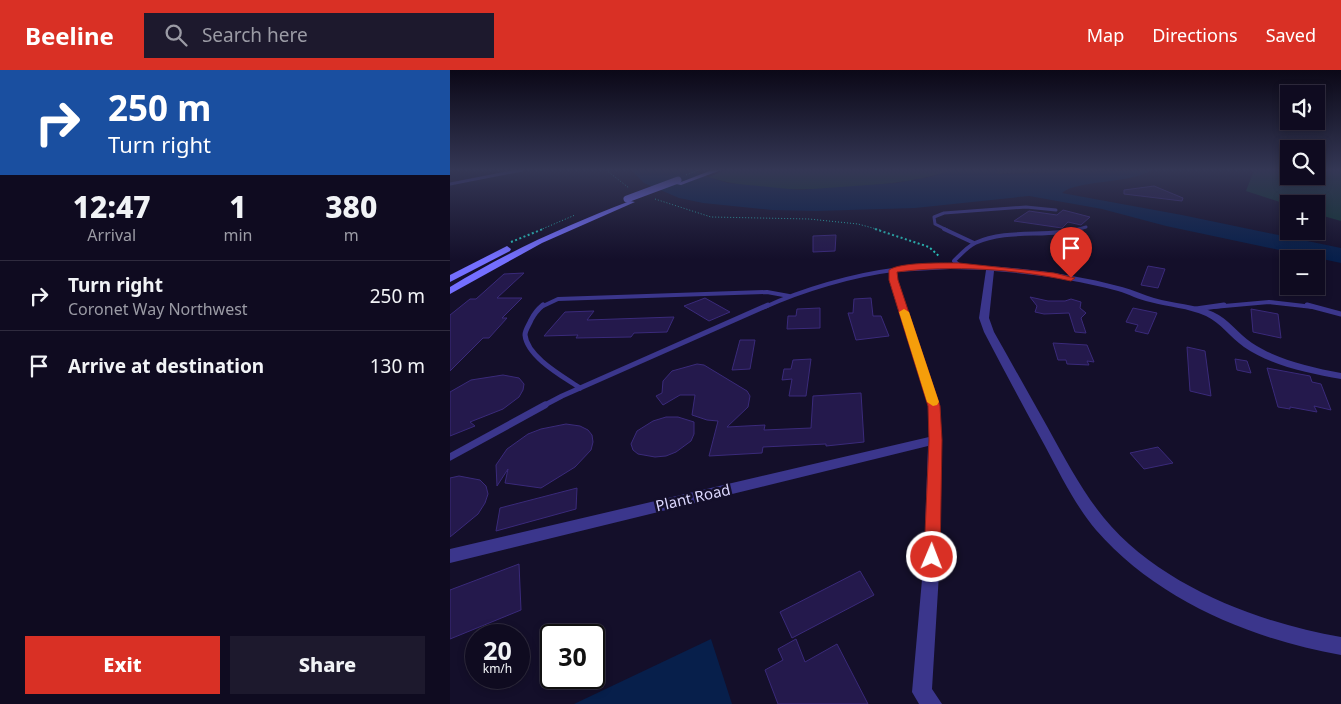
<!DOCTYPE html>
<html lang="en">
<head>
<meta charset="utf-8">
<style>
  :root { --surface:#0f0b20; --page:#1d192d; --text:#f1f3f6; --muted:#9b9ba5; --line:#2f2b3e; --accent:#d93025 }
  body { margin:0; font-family:"Noto Sans",sans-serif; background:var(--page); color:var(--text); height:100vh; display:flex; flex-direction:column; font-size:19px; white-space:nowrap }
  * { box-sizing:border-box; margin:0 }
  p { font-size:16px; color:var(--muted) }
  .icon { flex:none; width:28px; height:28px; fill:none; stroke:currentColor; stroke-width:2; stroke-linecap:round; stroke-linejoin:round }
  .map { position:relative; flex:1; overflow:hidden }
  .panel { display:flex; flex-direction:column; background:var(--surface); width:450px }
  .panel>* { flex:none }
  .guide { background:#1a4fa0; color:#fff; overflow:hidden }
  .controls { position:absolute; left:830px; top:15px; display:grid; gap:10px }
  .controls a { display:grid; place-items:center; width:45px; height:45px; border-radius:0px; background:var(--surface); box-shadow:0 2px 8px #0003,0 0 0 1px var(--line); font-size:25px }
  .speed { position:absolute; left:15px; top:554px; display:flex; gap:10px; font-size:25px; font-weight:700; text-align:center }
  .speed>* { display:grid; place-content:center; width:65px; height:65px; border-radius:50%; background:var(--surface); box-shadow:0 2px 8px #0003,0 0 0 1px var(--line); line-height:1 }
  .speed small { font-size:12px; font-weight:400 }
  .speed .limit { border:2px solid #111; border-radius:8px; background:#fff; color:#111 }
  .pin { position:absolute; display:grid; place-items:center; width:42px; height:42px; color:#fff; margin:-51px -21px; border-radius:50% 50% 50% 0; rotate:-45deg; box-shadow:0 0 5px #0007 }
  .pin .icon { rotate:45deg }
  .me { position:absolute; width:55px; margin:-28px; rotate:1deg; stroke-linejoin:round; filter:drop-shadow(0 0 4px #0008) }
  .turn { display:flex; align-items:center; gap:18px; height:105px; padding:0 25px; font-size:22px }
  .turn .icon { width:65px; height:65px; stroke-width:2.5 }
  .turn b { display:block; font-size:35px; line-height:42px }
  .eta { display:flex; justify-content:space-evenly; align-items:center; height:85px; text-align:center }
  .eta b { font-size:30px; font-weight:800; line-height:35px }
  .cta { display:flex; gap:10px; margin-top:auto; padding:10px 25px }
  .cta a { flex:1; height:58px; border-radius:0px; background:var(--accent); color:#fff; font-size:20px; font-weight:800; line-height:58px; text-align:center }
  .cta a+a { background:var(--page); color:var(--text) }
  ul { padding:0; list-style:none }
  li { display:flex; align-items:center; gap:15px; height:70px; padding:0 25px; border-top:1px solid var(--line) }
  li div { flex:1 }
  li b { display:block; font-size:19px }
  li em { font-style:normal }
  header { display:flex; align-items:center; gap:30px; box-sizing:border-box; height:70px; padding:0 25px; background:var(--accent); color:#fff }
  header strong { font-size:24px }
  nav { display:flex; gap:28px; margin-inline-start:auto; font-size:18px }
  .search { width:350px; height:45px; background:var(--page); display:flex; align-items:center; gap:12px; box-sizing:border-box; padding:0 18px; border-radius:0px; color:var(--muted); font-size:19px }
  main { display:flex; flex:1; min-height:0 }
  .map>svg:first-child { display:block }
</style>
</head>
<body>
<header>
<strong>Beeline</strong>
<div class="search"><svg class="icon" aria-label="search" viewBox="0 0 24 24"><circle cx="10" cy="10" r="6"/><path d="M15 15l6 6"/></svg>Search here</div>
<nav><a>Map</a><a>Directions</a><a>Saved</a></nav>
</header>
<main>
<section class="panel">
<div class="guide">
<div class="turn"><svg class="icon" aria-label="right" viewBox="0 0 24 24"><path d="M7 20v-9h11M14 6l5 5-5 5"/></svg><div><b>250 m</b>Turn right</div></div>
</div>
<div class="eta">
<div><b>12:47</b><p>Arrival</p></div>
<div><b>1</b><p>min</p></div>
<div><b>380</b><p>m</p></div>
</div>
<ul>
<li><svg class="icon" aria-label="right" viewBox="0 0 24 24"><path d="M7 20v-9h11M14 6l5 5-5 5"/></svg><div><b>Turn right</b><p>Coronet Way Northwest</p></div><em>250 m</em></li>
<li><svg class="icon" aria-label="arrive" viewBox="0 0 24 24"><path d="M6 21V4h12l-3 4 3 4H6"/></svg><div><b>Arrive at destination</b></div><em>130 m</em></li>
</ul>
<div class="cta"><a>Exit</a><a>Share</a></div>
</section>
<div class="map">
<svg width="891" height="634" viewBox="0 0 891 634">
  <rect width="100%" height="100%" fill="#140f2a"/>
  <g fill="#113534">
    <path d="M277,100H502C474,110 444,113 415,116C363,121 309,123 258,107Z"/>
    <path d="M548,100H658C622,105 585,100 549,104L546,103Z"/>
    <path d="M804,100H839V106H866V100H891V151L866,144V134L839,135L796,121Z"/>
  </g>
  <g fill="#071f4b">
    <path d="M181,100H243L258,107L278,113L349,120L446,113L480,107L502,100H548L546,103L549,104L702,100C679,114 626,110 612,123L732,145L891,178V193L716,156L652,139L579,126L465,138L366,141L322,140L253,133L229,128L194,113Z"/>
    <path d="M261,569L282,634H124Z"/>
  </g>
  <g fill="#24194c" stroke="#3a2a7a">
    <path d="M704,116L733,128L732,131L674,124V120Z"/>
    <path d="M613,140L640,147L631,155L618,152L612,158L564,151L579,141L607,145Z"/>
    <path d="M386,165L385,181L363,182V166Z"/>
    <path d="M698,196L715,199L708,218L691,215Z"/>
    <path d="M74,203L47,228H72L52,248H57L39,268H33L0,301V245L20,229H26L54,204Z"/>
    <path d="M580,227L598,231H615L621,229L631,232L630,238L636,243L631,248L636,263L625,262L619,243L594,244L585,242L587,236Z"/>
    <path d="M255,228L280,242L259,251L234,236Z"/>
    <path d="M421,228L423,246H431L439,266L406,270L398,243H403L404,229Z"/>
    <path d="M370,238V258L337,259L338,246H346L347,239Z"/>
    <path d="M683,238L707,243L698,264L685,261L688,255L676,252Z"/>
    <path d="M801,239L828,244L831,268L803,262Z"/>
    <path d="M144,241L137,250L224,247L217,262L184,263L181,267L126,268L128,265L94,266L115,242Z"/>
    <path d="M290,270H305L300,299L282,300Z"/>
    <path d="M603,273L637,275L644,292L637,291L639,295L617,294L616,290H608Z"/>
    <path d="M737,277L755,281L761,326L740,321Z"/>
    <path d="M361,289L356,326H339L342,309L332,310L334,299H341L343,290Z"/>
    <path d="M785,289L797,291L801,303L787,300Z"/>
    <path d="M247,294L254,295L297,321L300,326L298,337L277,357L315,355L314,360L361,358L363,326L411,323L414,372L376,376V374L313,377L312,383L259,386L268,351L257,350L242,345L245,325H230L213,335L206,326L212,323L213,311L222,301Z"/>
    <path d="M817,298L860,306L862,312L871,314L881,340L864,336L867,342L840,337V339L828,337Z"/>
    <path d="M53,305L69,308L74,314L73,320L69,327L53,339L20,352L25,356L0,366V322L21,310Z"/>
    <path d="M216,347H228L244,352V364L241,371L226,382L216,386L205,387L188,384L183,380L181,374L187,361L203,351Z"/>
    <path d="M116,354L130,356L138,360L142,365L143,372L141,380L125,397L91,418L55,413L58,399L47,416L46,395L57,379L78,364L91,359Z"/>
    <path d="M708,377L723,393L694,399L680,383Z"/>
    <path d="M9,406L30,410L36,416L38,424L35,433L28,444L0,467V408Z"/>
    <path d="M127,418L126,439L46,461L50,438Z"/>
    <path d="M69,494L71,540L0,569V520Z"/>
    <path d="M410,501L424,525L342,568L330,542Z"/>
    <path d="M346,569L355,592L387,574L418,634H328L315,600L333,590L328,579Z"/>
  </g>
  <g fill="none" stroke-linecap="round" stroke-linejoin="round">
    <g stroke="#27c3bc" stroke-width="1" stroke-dasharray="1 2" stroke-linecap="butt">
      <path d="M156,100L179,118"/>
      <path d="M205,129L261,147L359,149L408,154L430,160"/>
      <path d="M90,160L125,145"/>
    </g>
    <g stroke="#27c3bc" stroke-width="2" stroke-dasharray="2 2.5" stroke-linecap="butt">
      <path d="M425,159L479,177L490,187"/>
      <path d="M61,172L93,159"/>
    </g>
    <g stroke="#3b368c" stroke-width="3">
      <path d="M0,114L72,100"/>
      <path d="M497,160L485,154L484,147L494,143L576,137L606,140"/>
      <path d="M626,160L636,157"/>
    </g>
    <g stroke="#3b368c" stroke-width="4">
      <path d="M494,159L524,173"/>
      <path d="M509,195L504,191C510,185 517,177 525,173C558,158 596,168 630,159"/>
      <path d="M91,237L108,229L317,222L339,226"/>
      <path d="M315,237C352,220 403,205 443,200"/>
      <path d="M763,237L819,232L863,237"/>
    </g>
    <g stroke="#3b368c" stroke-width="5">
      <path d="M93,235C87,240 84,244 81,250C79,255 75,260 75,265C77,287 114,307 130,318"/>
      <path d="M857,235L891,244"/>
      <path d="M746,239L774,235"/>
      <path d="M93,336L112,326L318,235"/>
    </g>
    <path stroke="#3b368c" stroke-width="7" d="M0,387L95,335"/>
    <path fill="#3b368c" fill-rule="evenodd" d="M500,194C558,196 616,202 672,217C683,220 694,225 704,228C724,234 745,234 763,242C779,249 788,264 802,273C828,290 860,297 891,303V309C858,303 822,296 794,277C780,267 771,253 756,246C738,238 719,237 700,232C689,230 679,224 668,221C628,210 585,204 544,201L539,248L544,262C562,294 580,326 598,358C615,389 632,421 654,448C709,515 808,553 891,567V585C801,569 707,530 646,460C625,435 610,404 595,376C574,338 554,300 534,262L529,248L536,200L500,199L447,202V210L490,336L491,370L490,487L482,619L492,634H469L462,622L474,487L478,376L0,493V479L479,367L478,336L439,210V200L443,198Z"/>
    <g fill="#746fff" fill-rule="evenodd">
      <path d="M262,100H271L231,115L226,114Z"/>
      <path d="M180,131L185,132L92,173L0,224V217C57,182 117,155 180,131Z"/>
      <path d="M57,176L61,179L60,181L0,212V205Z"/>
    </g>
    <path stroke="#27c3bc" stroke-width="1" stroke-dasharray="1 2" stroke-linecap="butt" d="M236,105L249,100"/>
    <path stroke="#746fff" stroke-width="7" d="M177,129L228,110"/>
  </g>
  <linearGradient id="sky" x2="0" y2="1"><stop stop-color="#0b0817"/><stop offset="0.53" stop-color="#343755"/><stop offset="1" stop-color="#343755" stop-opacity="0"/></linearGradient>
  <rect width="891" height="189" fill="url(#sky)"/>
  <path fill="#d93025" stroke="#8d1f18" d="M509,193L604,203L625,208L621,211C566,199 502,195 447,202L448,210L490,336L492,370L490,487L488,492L482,494L476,492L474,487L479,370L478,336L439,210V200C450,192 494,193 509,193Z"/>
  <path fill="#f59e0b" d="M454,239L459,242L489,332L487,335L483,336L477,332L449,242Z"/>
  <g text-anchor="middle" stroke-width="5" stroke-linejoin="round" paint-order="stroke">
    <g font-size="15" fill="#ddd8ff" stroke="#140f2a">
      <text transform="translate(243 428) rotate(-13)" y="5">Plant Road</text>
    </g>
  </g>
</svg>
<div class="controls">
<a><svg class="icon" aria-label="sound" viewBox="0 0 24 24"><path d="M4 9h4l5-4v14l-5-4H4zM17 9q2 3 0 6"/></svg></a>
<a><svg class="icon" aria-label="search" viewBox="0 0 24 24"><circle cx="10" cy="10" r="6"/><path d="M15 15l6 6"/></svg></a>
<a>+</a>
<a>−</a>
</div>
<div class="speed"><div>20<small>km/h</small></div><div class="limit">30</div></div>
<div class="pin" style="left:621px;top:208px;background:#d93025"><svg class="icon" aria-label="arrive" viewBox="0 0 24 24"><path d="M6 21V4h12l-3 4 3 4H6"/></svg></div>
<svg class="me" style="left:482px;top:487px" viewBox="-20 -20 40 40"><circle r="17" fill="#d93025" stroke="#fff" stroke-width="3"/><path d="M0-11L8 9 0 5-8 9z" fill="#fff"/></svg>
</div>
</main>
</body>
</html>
